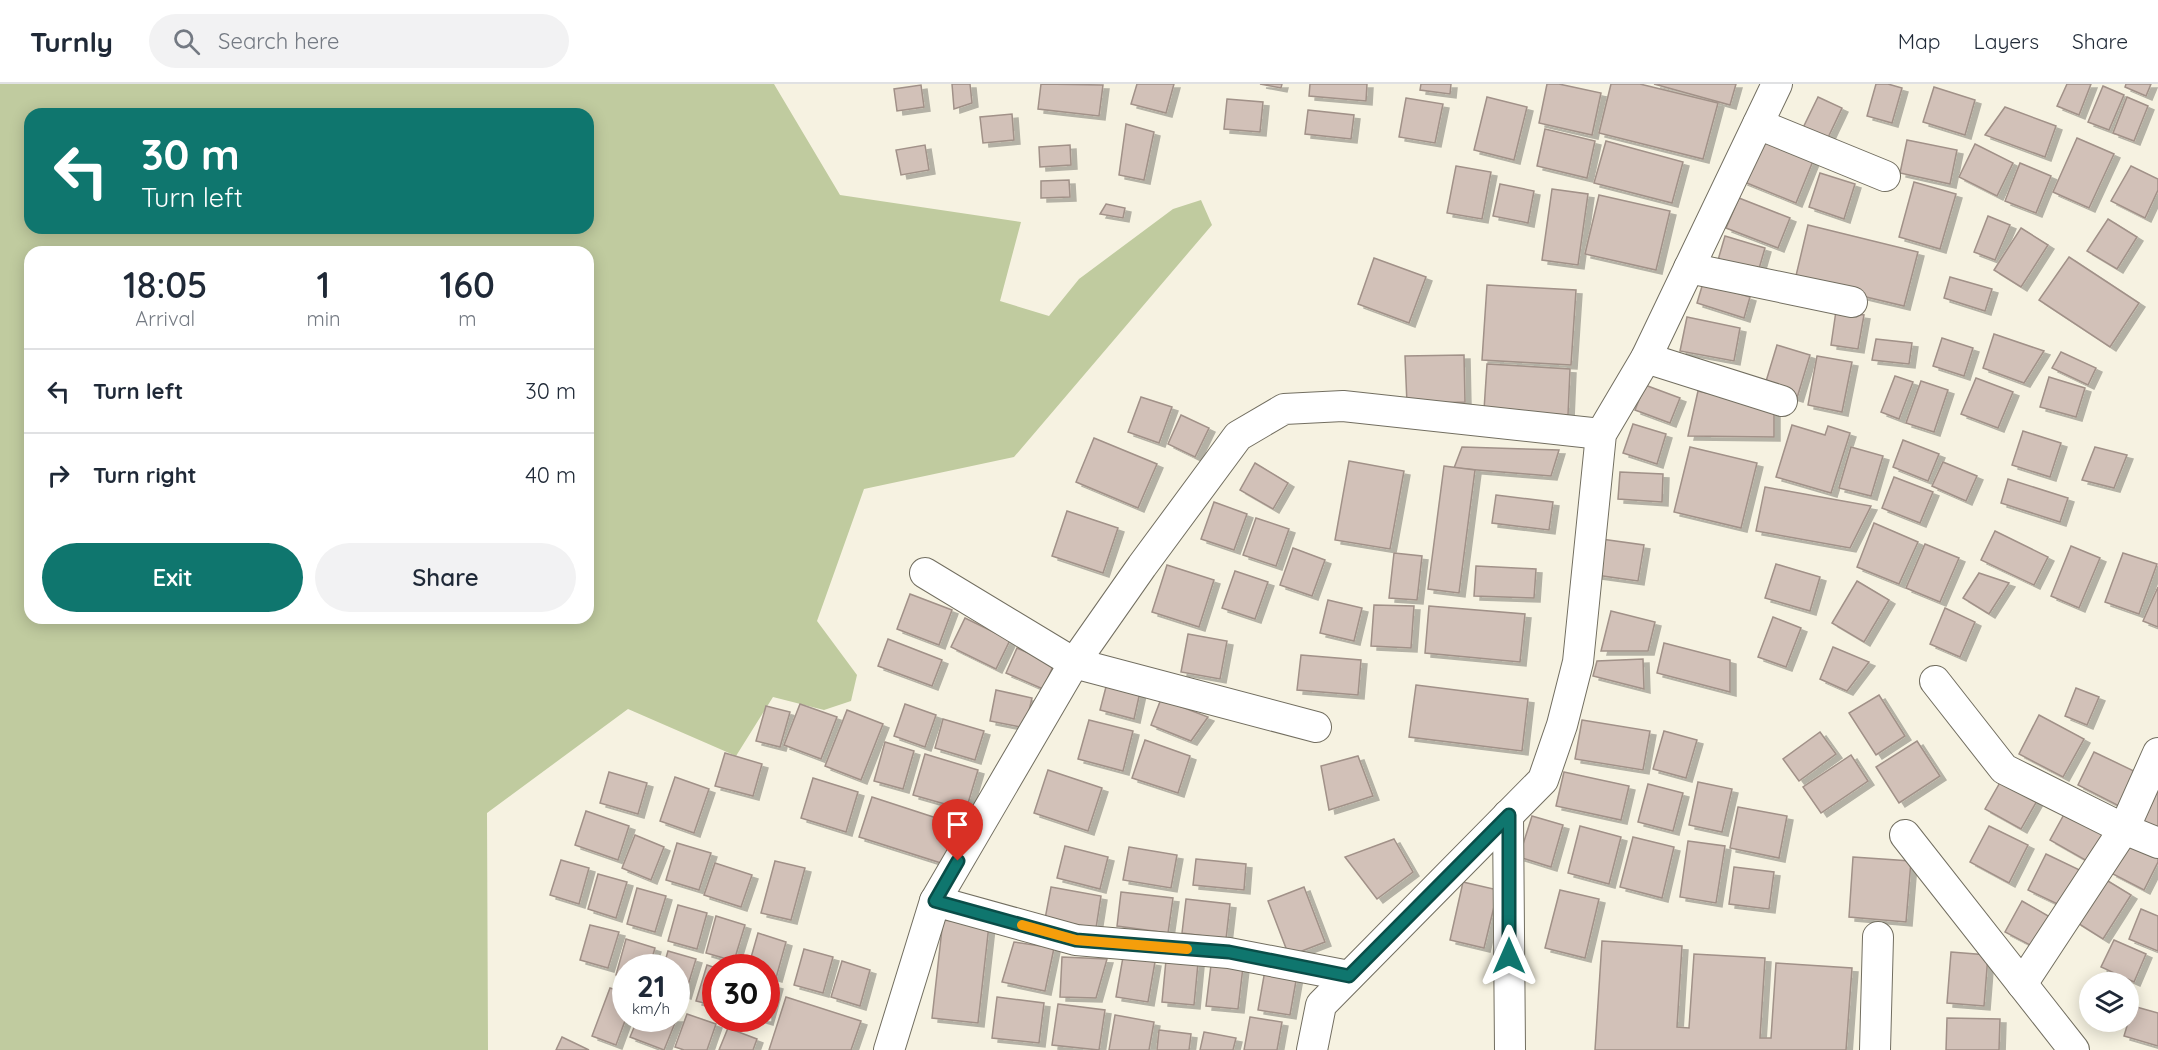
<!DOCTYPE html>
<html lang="en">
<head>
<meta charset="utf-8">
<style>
  :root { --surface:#fff; --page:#f2f2f3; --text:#1f2937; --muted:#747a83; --line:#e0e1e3; --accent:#0f766e }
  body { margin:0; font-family:Quicksand,sans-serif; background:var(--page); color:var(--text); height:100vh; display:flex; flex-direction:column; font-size:22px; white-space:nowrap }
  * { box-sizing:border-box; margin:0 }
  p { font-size:20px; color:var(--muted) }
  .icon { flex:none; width:33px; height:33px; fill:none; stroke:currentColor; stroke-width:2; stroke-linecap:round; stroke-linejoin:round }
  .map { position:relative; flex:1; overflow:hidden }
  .drawer { position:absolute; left:24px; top:162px; width:570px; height:378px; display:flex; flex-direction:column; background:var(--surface); border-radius:18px; box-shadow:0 3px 15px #0003 }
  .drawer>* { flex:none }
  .banner { position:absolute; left:24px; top:24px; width:570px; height:126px; border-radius:18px; box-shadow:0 3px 15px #0003; background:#0f766e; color:#fff; overflow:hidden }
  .buttons { position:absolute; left:2079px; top:888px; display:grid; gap:12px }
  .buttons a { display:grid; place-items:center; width:60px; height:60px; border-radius:50%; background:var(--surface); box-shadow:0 3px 15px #0003; font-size:30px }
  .speed { position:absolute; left:612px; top:870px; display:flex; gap:12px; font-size:30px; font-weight:700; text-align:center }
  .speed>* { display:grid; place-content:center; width:78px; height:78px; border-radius:50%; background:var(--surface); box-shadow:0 3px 15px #0003; line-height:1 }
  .speed small { font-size:15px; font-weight:400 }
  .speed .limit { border:9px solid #d22; background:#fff; color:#111 }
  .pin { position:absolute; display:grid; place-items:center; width:51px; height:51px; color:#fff; margin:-62px -26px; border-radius:50% 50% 50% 0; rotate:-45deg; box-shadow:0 0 6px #0007 }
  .pin .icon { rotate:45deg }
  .me { position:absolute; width:66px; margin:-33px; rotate:0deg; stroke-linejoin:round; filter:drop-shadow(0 0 4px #0008) }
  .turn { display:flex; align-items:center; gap:21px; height:126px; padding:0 18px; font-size:27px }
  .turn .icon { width:78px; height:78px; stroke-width:2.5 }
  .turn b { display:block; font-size:42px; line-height:51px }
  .eta { display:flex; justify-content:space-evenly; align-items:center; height:102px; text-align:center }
  .eta b { font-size:36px; font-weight:600; line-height:42px }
  .cta { display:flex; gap:12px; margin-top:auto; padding:12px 18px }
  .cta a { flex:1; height:69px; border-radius:36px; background:var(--accent); color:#fff; font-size:24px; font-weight:600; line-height:69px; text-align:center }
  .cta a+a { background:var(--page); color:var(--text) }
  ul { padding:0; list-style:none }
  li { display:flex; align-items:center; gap:18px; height:84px; padding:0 18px; border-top:2px solid var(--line) }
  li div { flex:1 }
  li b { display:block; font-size:22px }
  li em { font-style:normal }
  header { display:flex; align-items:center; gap:36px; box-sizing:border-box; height:84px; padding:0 30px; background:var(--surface); border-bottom:2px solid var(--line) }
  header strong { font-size:28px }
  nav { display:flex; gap:33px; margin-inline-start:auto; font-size:21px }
  .search { width:420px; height:54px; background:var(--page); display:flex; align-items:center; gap:15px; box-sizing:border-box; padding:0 21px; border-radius:33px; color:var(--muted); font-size:22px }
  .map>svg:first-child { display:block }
</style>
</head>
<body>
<header>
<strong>Turnly</strong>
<div class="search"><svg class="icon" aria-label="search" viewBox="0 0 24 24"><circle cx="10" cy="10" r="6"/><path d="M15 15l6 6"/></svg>Search here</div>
<nav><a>Map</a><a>Layers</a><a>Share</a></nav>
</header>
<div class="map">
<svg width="2158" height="966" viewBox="0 0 2158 966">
  <defs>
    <filter id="shadow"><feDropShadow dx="6" dy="4" stdDeviation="0" flood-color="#0004"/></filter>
  </defs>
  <rect width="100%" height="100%" fill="#f6f2e1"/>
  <path fill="#c0cb9f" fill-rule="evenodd" d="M0,0H774L840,111L1021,138L1000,217L1049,232L1079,195L1173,125L1201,116L1212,141L1014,373L864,405L817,537L857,591L851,617L824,626L773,613L736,672L628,625L487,729L488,966H0ZM30,30H588V144H30ZM30,168H588V534H30Z"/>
  <g fill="#d2c1b8" stroke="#a19188" stroke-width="1.5" filter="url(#shadow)">
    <path d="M952,0H970L972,19L954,25Z"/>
    <path d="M1041,0L1103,1L1099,32L1038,25Z"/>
    <path d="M1137,0H1174L1166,29L1131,20Z"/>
    <path d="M1260,0H1282L1281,4Z"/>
    <path d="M1310,0H1367L1366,17L1309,12Z"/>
    <path d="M1421,0H1451L1450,10L1420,6Z"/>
    <path d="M1547,0H1559L1601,9L1592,51L1539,39Z"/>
    <path d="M1611,0H1640L1718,19L1703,75L1599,49Z"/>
    <path d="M1654,0H1736L1730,21Z"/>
    <path d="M1876,0H1888L1902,4L1892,39L1867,32Z"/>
    <path d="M2067,0H2091L2079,31L2057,22Z"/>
    <path d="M2126,0H2151L2146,12L2125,3Z"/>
    <path d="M921,1L924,23L897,27L894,5Z"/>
    <path d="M2103,2L2124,11L2109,46L2088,38Z"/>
    <path d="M1934,3L1975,16L1965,51L1923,38Z"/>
    <path d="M1487,13L1527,23L1514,76L1474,66Z"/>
    <path d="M1818,13L1842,24L1825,60L1801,48Z"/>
    <path d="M2127,13L2148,22L2134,57L2113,49Z"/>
    <path d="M1406,14L1443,20L1435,59L1399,53Z"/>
    <path d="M1227,15L1263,18L1260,48L1224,45Z"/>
    <path d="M2005,23L2056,42L2045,73L1985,51Z"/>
    <path d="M1308,26L1354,31L1351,55L1305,50Z"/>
    <path d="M1012,30L1014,56L983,59L980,33Z"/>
    <path d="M1126,40L1154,48L1144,96L1119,91Z"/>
    <path d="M1545,45L1595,57L1587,94L1537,82Z"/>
    <path d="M1761,51L1815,72L1796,119L1742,97Z"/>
    <path d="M2077,54L2114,70L2089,124L2053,108Z"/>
    <path d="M1907,56L1957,66L1950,100L1900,89Z"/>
    <path d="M1606,57L1683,78L1672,119L1594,99Z"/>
    <path d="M1975,60L2013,79L1997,112L1959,93Z"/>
    <path d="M925,61L929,86L901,91L896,66Z"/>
    <path d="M1070,61L1071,81L1040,83L1039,63Z"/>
    <path d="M2020,79L2051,92L2036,129L2005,117Z"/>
    <path d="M1456,82L1491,88L1482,135L1447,129Z"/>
    <path d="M2131,82L2158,95V106L2145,134L2111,117Z"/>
    <path d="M1820,89L1855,100L1844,135L1809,123Z"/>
    <path d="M1069,96L1070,113L1041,114V97Z"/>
    <path d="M1914,98L1956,110L1940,165L1899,153Z"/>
    <path d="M1500,100L1534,107L1528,139L1493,132Z"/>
    <path d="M1552,105L1588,110L1578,181L1542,176Z"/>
    <path d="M1599,111L1670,127L1656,186L1585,170Z"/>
    <path d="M1739,114L1790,134L1778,164L1726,144Z"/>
    <path d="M1106,120L1125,124L1123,134L1100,130Z"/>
    <path d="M1988,132L2010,141L1995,176L1974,168Z"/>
    <path d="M2108,135L2137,153L2117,185L2087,167Z"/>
    <path d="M1808,141L1918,168L1904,222L1795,196Z"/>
    <path d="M2021,144L2048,161L2021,203L1994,186Z"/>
    <path d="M1725,152L1765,164L1756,195L1716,183Z"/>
    <path d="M2069,173L2139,219L2110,263L2039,216Z"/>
    <path d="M1374,174L1426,193L1409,239L1358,220Z"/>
    <path d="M1950,193L1992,205L1985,227L1944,214Z"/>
    <path d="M1703,199L1750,213L1744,234L1697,219Z"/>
    <path d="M1487,201L1576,206L1571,281L1482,276Z"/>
    <path d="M1836,227L1864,231L1858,265L1831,261Z"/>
    <path d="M1687,233L1740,244L1734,277L1680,267Z"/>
    <path d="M1994,250L2044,267L2024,299L1983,284Z"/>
    <path d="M1942,254L1973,264L1964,292L1933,282Z"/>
    <path d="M1876,255L1912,259L1909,280L1872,276Z"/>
    <path d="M1777,261L1810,271L1797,314L1764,304Z"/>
    <path d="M2061,268L2096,284L2088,301L2052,284Z"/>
    <path d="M1464,271L1465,318L1407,320L1405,272Z"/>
    <path d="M1817,272L1852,278L1842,328L1808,321Z"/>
    <path d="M1487,280L1570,285L1568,331L1484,326Z"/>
    <path d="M1895,292L1913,298L1899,335L1881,328Z"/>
    <path d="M2049,293L2085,304L2076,333L2040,323Z"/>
    <path d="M1976,294L2013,308L1998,344L1961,330Z"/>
    <path d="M1921,297L1948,306L1934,348L1906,339Z"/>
    <path d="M1645,301L1680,314L1670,339L1635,326Z"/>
    <path d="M1698,307L1774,325V353L1688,352Z"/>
    <path d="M1141,313L1172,323L1159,359L1128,348Z"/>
    <path d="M1181,331L1209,344L1195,373L1168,360Z"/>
    <path d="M1633,340L1666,350L1657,380L1623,369Z"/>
    <path d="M1792,341L1825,351L1828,342L1850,349L1831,409L1776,393Z"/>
    <path d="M2023,347L2061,359L2050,393L2012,381Z"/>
    <path d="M1094,354L1157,380L1138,424L1076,398Z"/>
    <path d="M1903,356L1939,370L1928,397L1893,383Z"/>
    <path d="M1462,363L1559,366L1551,392L1454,384Z"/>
    <path d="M1690,363L1757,379L1741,444L1674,428Z"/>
    <path d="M1851,363L1883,372L1871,412L1839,404Z"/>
    <path d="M2095,363L2127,371L2114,404L2082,396Z"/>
    <path d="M1349,377L1404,387L1390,465L1335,456Z"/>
    <path d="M1943,378L1977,392L1966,417L1932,402Z"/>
    <path d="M1255,379L1288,399L1273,425L1240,406Z"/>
    <path d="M1444,382L1475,386L1459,509L1428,505Z"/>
    <path d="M1620,388L1663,390L1662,418L1618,415Z"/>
    <path d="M1894,393L1933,408L1920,439L1882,424Z"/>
    <path d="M2008,395L2068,414L2060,438L2001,419Z"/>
    <path d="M1765,403L1871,422L1850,464L1756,447Z"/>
    <path d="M1496,411L1553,418L1549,446L1492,439Z"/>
    <path d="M1214,418L1247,430L1234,466L1201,455Z"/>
    <path d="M1067,427L1118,444L1103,489L1052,472Z"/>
    <path d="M1256,434L1289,445L1276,482L1243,471Z"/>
    <path d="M1874,439L1918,458L1899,500L1857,483Z"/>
    <path d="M1995,447L2048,473L2034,501L1981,476Z"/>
    <path d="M1594,454L1644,461L1638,497L1589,490Z"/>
    <path d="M1925,460L1959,474L1940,518L1906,504Z"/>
    <path d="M2071,462L2100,474L2079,524L2051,512Z"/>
    <path d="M1293,464L1325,476L1312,512L1280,501Z"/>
    <path d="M1394,469L1422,472L1417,516L1389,514Z"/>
    <path d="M2123,469L2157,480L2139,530L2105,518Z"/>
    <path d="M1776,480L1820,493L1810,527L1765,514Z"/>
    <path d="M1167,481L1214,496L1199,543L1152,528Z"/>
    <path d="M1476,482L1536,485L1534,514L1474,512Z"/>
    <path d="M1235,487L1268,498L1255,535L1222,524Z"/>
    <path d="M1979,489L2009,499L1989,530L1963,514Z"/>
    <path d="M1857,497L1889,516L1864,558L1832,539Z"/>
    <path d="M2158,503V543L2143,537Z"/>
    <path d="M910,510L952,526L939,561L897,545Z"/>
    <path d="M1328,516L1362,524L1354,557L1320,549Z"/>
    <path d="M1374,521L1414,522L1411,564L1371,562Z"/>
    <path d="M1429,522L1525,530L1520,578L1425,569Z"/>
    <path d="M1945,524L1975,538L1960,573L1930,560Z"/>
    <path d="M1611,527L1655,538L1648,567H1601Z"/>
    <path d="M1773,533L1801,544L1786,583L1758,573Z"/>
    <path d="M965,534L1010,556L996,585L951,563Z"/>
    <path d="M1188,550L1227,557L1220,595L1181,588Z"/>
    <path d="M888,555L942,576L932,602L878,582Z"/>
    <path d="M1664,559L1730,576V608L1657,589Z"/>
    <path d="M1833,563L1869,578L1847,607L1820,595Z"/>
    <path d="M1017,564L1054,580L1043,605L1006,589Z"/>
    <path d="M1301,571L1361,576L1358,611L1297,606Z"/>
    <path d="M1643,575L1644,605L1593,592L1597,577Z"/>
    <path d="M1107,599L1140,608L1134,635L1100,626Z"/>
    <path d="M1416,601L1528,615L1522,667L1409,653Z"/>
    <path d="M2076,604L2099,613L2087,641L2065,632Z"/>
    <path d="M996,606L1032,614L1025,644L990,637Z"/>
    <path d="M1879,611L1905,652L1876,671L1849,629Z"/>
    <path d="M1161,615L1208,633L1191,657L1151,641Z"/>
    <path d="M800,620L837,633L821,675L784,661Z"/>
    <path d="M905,620L936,631L925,663L894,652Z"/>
    <path d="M766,622L790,628L780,663L756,657Z"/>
    <path d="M847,626L883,640L861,696L825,682Z"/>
    <path d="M2039,631L2084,655L2063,693L2019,670Z"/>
    <path d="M943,635L984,647L975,676L935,664Z"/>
    <path d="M1089,636L1133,647L1123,687L1078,675Z"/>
    <path d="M1582,636L1650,647L1643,686L1575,675Z"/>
    <path d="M1664,647L1697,656L1686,694L1653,685Z"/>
    <path d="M1820,648L1836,670L1799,697L1783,675Z"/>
    <path d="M1145,656L1190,672L1178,709L1132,694Z"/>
    <path d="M1917,657L1940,692L1899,719L1876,683Z"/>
    <path d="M885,658L914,667L903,705L874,697Z"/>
    <path d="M2094,668L2136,688L2119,722L2078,701Z"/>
    <path d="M725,669L762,680L753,712L715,702Z"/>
    <path d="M925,670L978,686L966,726L913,711Z"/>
    <path d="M1851,671L1868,697L1821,729L1803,703Z"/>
    <path d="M1358,672L1373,712L1329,726L1321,682Z"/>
    <path d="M1048,686L1102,704L1088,747L1034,729Z"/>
    <path d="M609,688L647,699L638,730L600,719Z"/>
    <path d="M1564,688L1629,702L1621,736L1556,722Z"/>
    <path d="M675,693L709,705L694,749L660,737Z"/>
    <path d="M813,694L858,708L846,748L801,734Z"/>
    <path d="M2002,695L2038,715L2021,745L1985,725Z"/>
    <path d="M1698,698L1732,705L1722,748L1689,741Z"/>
    <path d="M1648,700L1683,709L1673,747L1638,738Z"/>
    <path d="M2158,701V749L2139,740Z"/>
    <path d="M872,713L964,743L941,779L859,753Z"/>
    <path d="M1738,723L1787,732L1779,774L1730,764Z"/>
    <path d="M2067,725L2111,750L2094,781L2050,756Z"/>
    <path d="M586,727L629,742L618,776L575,761Z"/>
    <path d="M1532,732L1563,741L1551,783L1519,773Z"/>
    <path d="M1580,742L1621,753L1609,800L1568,789Z"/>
    <path d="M1989,742L2028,761L2009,799L1970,778Z"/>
    <path d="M635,751L664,763L651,796L622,784Z"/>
    <path d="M1633,753L1674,763L1662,814L1620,803Z"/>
    <path d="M1394,755L1413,788L1377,815L1345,773Z"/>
    <path d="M1688,757L1725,762L1716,819L1680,813Z"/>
    <path d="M2129,757L2158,772V778L2144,806L2111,789Z"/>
    <path d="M677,759L711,769L699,806L666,796Z"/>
    <path d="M1065,762L1108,773L1100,805L1057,794Z"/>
    <path d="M1129,763L1177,771L1171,804L1123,796Z"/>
    <path d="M2046,770L2088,790L2070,826L2028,806Z"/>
    <path d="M1853,773L1911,777L1906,838L1849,833Z"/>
    <path d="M1196,775L1246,780L1244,806L1193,801Z"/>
    <path d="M561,776L589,784L579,820L550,811Z"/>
    <path d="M775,777L805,784L791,836L761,829Z"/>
    <path d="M715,779L752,791L741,823L704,811Z"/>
    <path d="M1734,783L1774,788L1769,825L1729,820Z"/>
    <path d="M598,790L627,798L616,834L588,825Z"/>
    <path d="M2103,794L2131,811L2103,855L2076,838Z"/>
    <path d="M1463,798L1498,806L1484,864L1450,856Z"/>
    <path d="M1051,803L1101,812L1096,844L1045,835Z"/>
    <path d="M1304,803L1325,858L1289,872L1268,817Z"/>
    <path d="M637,804L666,812L655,848L627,840Z"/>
    <path d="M1560,806L1599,815L1585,874L1545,864Z"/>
    <path d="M1121,808L1173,814L1168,849L1117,842Z"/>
    <path d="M1186,815L1230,820L1226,855L1182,849Z"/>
    <path d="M2022,817L2050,833L2034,863L2005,848Z"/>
    <path d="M678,821L707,829L697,865L668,857Z"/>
    <path d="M2141,825L2158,832V867L2129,855Z"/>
    <path d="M716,832L745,841L734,877L706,869Z"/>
    <path d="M943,836L989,841L978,939L932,934Z"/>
    <path d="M590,841L619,848L608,884L580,876Z"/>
    <path d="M758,849L786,858L776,894L766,891V884H748Z"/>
    <path d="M626,855L655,864L649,884H626V894L616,891Z"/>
    <path d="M2114,856L2146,870L2134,898L2101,883Z"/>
    <path d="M1602,857L1682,862L1677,943L1689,944L1694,870L1765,874L1760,954H1771L1776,879L1852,884L1846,966H1595Z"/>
    <path d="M1014,858L1054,864L1045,907L1002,898Z"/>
    <path d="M804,865L833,873L823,909L794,901Z"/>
    <path d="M668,867L696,875L685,911L676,908V884H663Z"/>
    <path d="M1951,868L1988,871L1984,922L1947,919Z"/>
    <path d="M1062,873L1107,875L1096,914L1060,913Z"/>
    <path d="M1123,873L1155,878L1148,918L1116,913Z"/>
    <path d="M1166,876L1198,879L1194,921L1162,918Z"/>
    <path d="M842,877L870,886L860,922L831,913Z"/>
    <path d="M707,881L716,884V922L696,917Z"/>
    <path d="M1211,881L1243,883L1238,925L1206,922Z"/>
    <path d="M1265,886L1297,891L1290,931L1258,926Z"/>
    <path d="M2101,893L2111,898H2098Z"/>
    <path d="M766,898L777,901L767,937L757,934H766Z"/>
    <path d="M610,904L626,909V934L616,961L592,952Z"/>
    <path d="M786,913L861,937L851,966H769Z"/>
    <path d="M997,913L1044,919L1039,959L992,954Z"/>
    <path d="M2090,914V927L2084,924Z"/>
    <path d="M1058,920L1105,926L1099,966L1052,961Z"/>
    <path d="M2133,922L2158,929V962L2124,952Z"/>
    <path d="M687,930L716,940L707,966H684L675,963Z"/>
    <path d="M1115,931L1154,938L1149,966H1109Z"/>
    <path d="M1250,933L1282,938L1277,966H1244Z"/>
    <path d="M638,934H677L664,966L630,953Z"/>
    <path d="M1947,934L2000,935L1999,966H1946Z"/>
    <path d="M728,944L757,955L753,966H719Z"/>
    <path d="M1159,946L1191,950L1189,966H1157Z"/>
    <path d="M1204,948L1236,954L1233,966H1200Z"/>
    <path d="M562,953L589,966H556Z"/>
  </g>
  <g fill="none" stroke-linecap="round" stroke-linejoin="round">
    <g stroke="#726e60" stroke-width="32">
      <g id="street">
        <path d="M1758,40L1885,92"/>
        <path d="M1689,184L1852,218"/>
        <path d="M1646,274L1782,317"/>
        <path d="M925,489L1074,579L1316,643"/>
        <path d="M1935,597L2004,685L2124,745L2158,759"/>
        <path d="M1508,731L1510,966"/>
        <path d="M1905,751L2074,966"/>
        <path d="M935,817L1076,856L1229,869L1349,892"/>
        <path d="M2022,900L2124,745L2158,669"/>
        <path d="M889,966L935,817L1074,579L1142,482L1238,352L1284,325L1343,322L1601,350"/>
        <path d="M1312,966L1321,921L1543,696L1562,641L1578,578L1601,350L1646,274L1777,0"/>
        <path d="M1875,966L1878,853"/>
      </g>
    </g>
    <use href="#street" stroke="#fff" stroke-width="30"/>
  </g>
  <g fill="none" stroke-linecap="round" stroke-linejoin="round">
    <g stroke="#0a4d48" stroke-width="15">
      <path id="route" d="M958,777L935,817L1076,856L1229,868L1349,892L1509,731V872"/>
    </g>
    <use href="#route" stroke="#0f766e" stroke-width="10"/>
    <path stroke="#f59e0b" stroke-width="10" d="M1022,841L1076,856L1187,865"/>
  </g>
</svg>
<div class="buttons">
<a><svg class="icon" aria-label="layers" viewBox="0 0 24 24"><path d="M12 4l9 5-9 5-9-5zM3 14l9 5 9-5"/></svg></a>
</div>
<div class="speed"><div>21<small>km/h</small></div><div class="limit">30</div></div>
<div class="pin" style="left:958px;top:777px;background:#d93025"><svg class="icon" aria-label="arrive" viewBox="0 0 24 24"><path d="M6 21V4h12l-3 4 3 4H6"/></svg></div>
<svg class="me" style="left:1509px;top:872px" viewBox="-20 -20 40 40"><path d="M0-17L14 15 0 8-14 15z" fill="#0f766e" stroke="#fff" stroke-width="4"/></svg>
<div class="banner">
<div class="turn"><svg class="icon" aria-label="left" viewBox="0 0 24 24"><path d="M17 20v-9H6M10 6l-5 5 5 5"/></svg><div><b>30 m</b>Turn left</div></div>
</div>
<section class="drawer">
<div class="eta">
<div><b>18:05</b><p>Arrival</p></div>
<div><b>1</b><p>min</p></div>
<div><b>160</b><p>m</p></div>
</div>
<ul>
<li><svg class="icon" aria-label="left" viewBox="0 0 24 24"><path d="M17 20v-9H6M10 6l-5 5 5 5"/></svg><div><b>Turn left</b></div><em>30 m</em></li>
<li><svg class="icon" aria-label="right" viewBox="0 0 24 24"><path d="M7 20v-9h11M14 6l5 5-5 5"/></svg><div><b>Turn right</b></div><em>40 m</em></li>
</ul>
<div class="cta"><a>Exit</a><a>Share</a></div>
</section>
</div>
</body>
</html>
